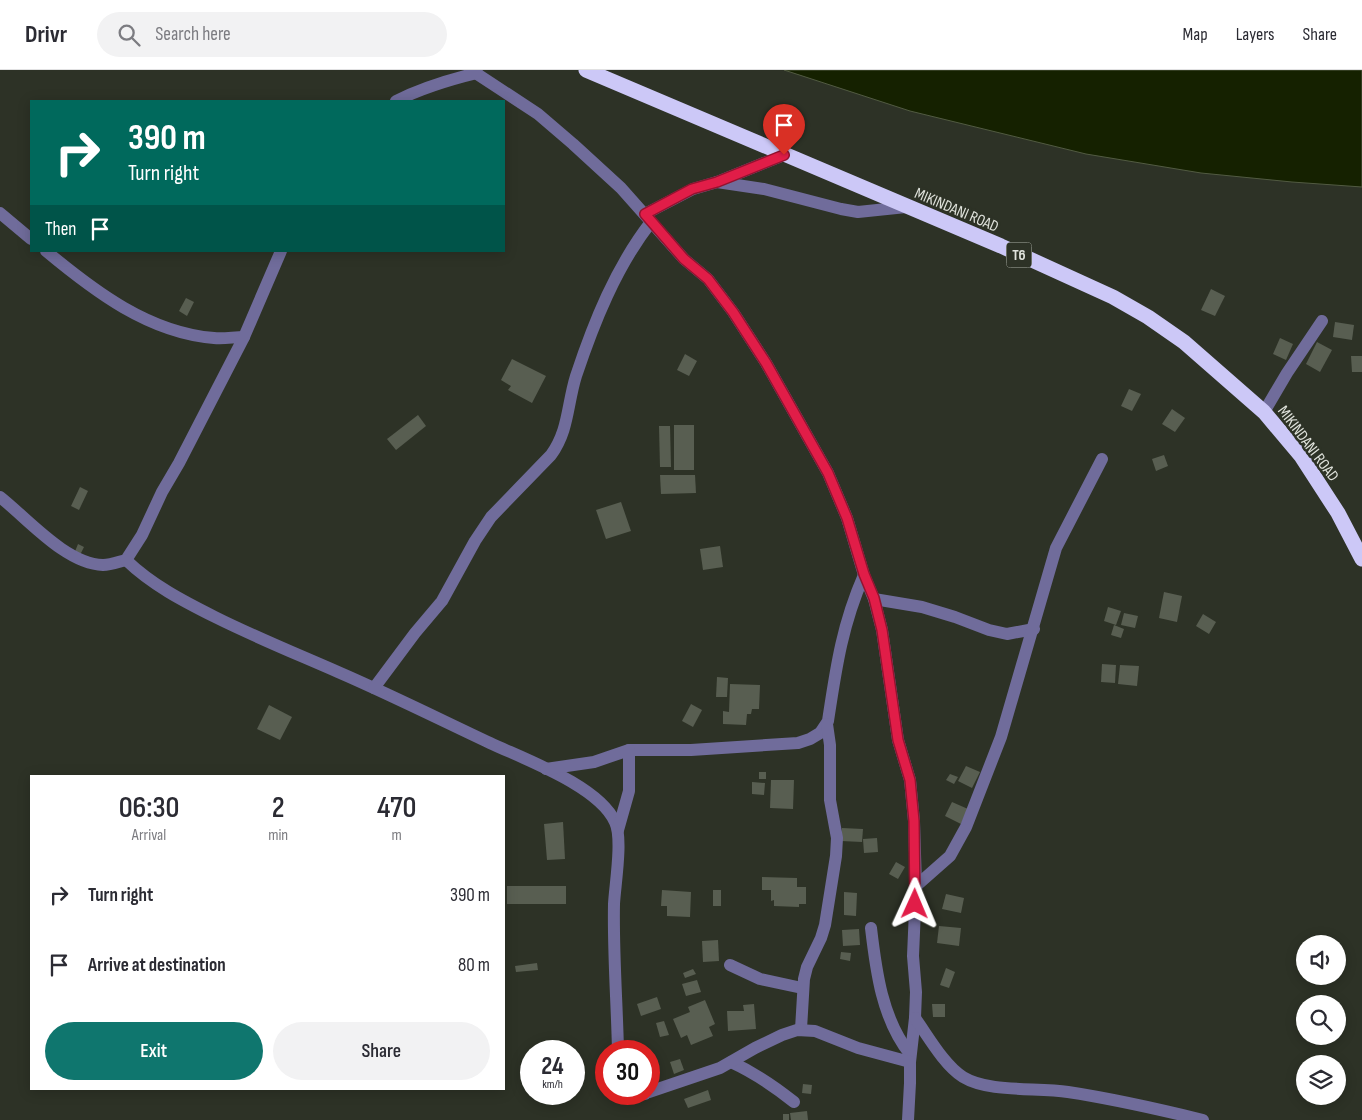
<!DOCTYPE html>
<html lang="en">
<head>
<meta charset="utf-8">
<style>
  :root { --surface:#fff; --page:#f2f2f3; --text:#2b2b33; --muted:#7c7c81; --line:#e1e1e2; --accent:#0f766e }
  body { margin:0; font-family:"Sofia Sans Condensed",sans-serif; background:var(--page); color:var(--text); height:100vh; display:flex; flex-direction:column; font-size:19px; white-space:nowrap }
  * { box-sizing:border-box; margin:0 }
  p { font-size:16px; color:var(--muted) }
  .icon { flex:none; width:28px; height:28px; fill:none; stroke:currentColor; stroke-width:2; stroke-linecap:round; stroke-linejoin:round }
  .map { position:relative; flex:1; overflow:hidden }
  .details { position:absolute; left:30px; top:705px; width:475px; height:315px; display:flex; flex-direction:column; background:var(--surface); border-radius:0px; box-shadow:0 2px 12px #0003 }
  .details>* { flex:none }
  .hud { position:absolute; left:30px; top:30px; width:475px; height:152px; border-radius:0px; box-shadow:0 2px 12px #0003; background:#00695c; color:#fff; overflow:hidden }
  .buttons { position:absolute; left:1296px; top:865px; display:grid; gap:10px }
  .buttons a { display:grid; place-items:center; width:50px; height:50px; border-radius:50%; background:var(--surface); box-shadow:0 2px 12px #0003; font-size:25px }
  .speed { position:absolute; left:520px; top:970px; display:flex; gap:10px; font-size:25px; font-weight:700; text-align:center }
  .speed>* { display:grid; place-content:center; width:65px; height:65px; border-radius:50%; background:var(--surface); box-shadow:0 2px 12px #0003; line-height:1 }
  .speed small { font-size:12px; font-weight:400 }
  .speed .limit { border:8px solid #d22; background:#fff; color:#111 }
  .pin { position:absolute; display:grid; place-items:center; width:42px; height:42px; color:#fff; margin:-51px -21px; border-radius:50% 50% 50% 0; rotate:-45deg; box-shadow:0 0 5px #0007 }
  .pin .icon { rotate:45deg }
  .me { position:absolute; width:55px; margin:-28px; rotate:1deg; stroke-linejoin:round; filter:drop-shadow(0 0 4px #0008) }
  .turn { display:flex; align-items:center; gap:18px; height:105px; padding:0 15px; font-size:22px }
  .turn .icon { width:65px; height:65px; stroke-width:2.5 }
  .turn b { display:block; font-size:35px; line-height:42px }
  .then { display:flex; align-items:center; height:48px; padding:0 15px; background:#0003; gap:10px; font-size:19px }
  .eta { display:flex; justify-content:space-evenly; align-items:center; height:85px; text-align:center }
  .eta b { font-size:30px; font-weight:600; line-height:35px }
  .button { display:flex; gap:10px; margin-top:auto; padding:10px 15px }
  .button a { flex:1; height:58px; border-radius:30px; background:var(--accent); color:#fff; font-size:20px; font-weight:600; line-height:58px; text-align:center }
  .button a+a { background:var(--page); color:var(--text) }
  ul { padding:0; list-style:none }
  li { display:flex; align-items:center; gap:15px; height:70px; padding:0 15px }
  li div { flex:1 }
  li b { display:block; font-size:19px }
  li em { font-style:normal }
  header { display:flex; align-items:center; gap:30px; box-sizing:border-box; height:70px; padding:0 25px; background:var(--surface); border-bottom:1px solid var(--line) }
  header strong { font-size:24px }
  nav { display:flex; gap:28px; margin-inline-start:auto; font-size:18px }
  .search { width:350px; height:45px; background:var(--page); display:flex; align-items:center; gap:12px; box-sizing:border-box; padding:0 18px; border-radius:28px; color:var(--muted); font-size:19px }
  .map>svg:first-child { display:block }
</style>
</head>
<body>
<header>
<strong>Drivr</strong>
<div class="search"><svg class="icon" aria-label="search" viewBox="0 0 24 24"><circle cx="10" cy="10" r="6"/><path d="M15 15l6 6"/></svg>Search here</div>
<nav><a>Map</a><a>Layers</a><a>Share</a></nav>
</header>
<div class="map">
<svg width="1362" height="1050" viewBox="0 0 1362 1050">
  <rect width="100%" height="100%" fill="#2d3226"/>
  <path fill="#152100" stroke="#525b42" d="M784,0H1362V117L1292,112L1201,103L1086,84L910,41Z"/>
  <g fill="#585e51">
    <path d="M1211,219L1225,226L1215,246L1201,240Z"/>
    <path d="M186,228L194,232L187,246L179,241Z"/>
    <path d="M1335,252L1354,255L1352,270L1333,267Z"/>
    <path d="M1280,268L1293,274L1286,290L1273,284Z"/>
    <path d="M1317,272L1332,280L1320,302L1306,294Z"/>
    <path d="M685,284L697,291L689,306L677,300Z"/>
    <path d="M1351,286H1362V302H1352Z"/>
    <path d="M512,289L546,306L532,333L508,320L511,316L501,310Z"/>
    <path d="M1129,319L1141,324L1132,341L1121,336Z"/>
    <path d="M1172,339L1185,348L1175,362L1162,354Z"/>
    <path d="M418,345L426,356L396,380L387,369Z"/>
    <rect x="674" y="355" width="20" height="45"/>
    <path d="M659,356H670L671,397H660Z"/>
    <path d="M1164,385L1168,396L1156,401L1152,389Z"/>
    <path d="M660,405H695L696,423L661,424Z"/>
    <path d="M80,417L88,421L79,440L71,436Z"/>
    <path d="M621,432L631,461L606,469L596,440Z"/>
    <path d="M78,474L84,477L79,487L74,484Z"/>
    <path d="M720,476L723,497L703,500L700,479Z"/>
    <path d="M1164,522L1182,526L1177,552L1159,548Z"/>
    <path d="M1108,537L1121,541L1116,555L1104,551Z"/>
    <path d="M1124,543L1138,546L1135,558L1121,555Z"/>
    <path d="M1203,544L1216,552L1209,564L1196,556Z"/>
    <path d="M1114,555L1124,559L1121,568L1111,565Z"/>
    <path d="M1102,594L1116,595L1115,613L1101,612Z"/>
    <path d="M1120,595L1139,596L1137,616L1118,614Z"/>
    <path d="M717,607L728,608L727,627H716Z"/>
    <path d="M730,614L760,615L759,639H752L751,644H747L746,655L723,654V641L729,642Z"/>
    <path d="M691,634L702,640L693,657L682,651Z"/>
    <path d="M269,635L292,647L280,670L257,659Z"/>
    <path d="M966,696L980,702L972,718L958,711Z"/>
    <rect x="759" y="702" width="7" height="7"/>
    <path d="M950,704L958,707L954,714L946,710Z"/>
    <path d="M771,710H794L793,739L770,738Z"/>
    <path d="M752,712L765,713L764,725L752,724Z"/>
    <path d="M952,732L968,739L961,754L945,746Z"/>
    <path d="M563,752L565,789L547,790L544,754Z"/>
    <path d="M842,758L863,759L862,772L841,771Z"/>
    <path d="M877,768L878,782L864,783L863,769Z"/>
    <path d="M896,792L905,797L898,809L889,804Z"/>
    <path d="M762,807L797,808V817H806V834H799V837L774,836V830L771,831V820H762Z"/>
    <rect x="507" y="816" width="59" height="18"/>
    <path d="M662,820L691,822L690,847L667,846V836H661Z"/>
    <rect x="713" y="820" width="8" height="16"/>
    <path d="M844,822L857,823L856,846L844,845Z"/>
    <path d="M946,824L964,828L961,843L942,839Z"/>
    <path d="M939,856L961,858L959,876L937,873Z"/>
    <path d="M859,859L860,875L843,876L842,860Z"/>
    <path d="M718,870L719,891L703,892L702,871Z"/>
    <path d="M841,882L851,883L850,891L840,889Z"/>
    <path d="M537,893L538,900L516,902L515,896Z"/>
    <path d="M946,898L955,902L949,918L940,915Z"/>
    <path d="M693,899L696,904L685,908L683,903Z"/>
    <path d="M697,910L701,922L686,926L682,914Z"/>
    <path d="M657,927L661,939L641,946L637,934Z"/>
    <path d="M705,930L715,954L709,957L713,966L691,975L687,965L681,968L673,949L690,942L688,937Z"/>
    <path d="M754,934L756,959L728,961L727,941H744L743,935Z"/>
    <path d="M932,934H945V947H933Z"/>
    <path d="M664,951L669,965L660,967L656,953Z"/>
    <path d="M680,989L684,1000L674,1004L670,992Z"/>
    <path d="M803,1014L812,1015L811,1024L802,1023Z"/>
    <path d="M708,1020L711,1030L688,1038L684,1029Z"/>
    <path d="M807,1041L808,1050H791L790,1043Z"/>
    <rect x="783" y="1044" width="6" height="6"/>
  </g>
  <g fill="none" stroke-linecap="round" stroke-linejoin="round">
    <g stroke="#706c9b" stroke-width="12">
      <path d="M471,0L538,44L573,74L621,118L684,189L708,209L733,242L766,293L828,403L847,448L864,505L874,529L882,560L898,670L910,710L914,751L916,816L913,886L916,922L915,948L910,992V1013L908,1050"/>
      <path d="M396,31C422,18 448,10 477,3"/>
      <path d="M717,112L764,119L841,139L858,142L906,137"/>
      <path d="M0,143L31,169"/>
      <path d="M645,144L693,119L717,112L784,85"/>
      <path d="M46,181C94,221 149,263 214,268C224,269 234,267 244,267"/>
      <path d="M1264,342L1287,303L1322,251"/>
      <path d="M0,427C28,449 66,494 103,495C111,495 118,492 126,490L142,465L162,422L179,393L244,267L281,181"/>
      <path d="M126,490C152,515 183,531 215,547C255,567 297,584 338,602C389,624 439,649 490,673C524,689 599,716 615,752C623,768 615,815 614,834C613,883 617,933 618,981"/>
      <path d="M874,529L922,537L955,547L989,560L1007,564L1034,559"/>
      <path d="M374,618L415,563L442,531L475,471L491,447L551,385C569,360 567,335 576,306C594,252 616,197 651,152"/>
      <path d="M546,699L594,692L629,680H691L798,673L810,669L820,663L828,651C836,598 842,555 864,505"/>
      <path d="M618,760L629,721V680"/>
      <path d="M916,816L950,786L966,757L1001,667L1056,478L1102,389"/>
      <path d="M871,858C876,901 882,949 910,984"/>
      <path d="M730,895L760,909L802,918"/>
      <path d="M915,948C928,966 944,995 963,1007C989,1023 1037,1017 1068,1022C1114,1029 1158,1039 1203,1050"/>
      <path d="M801,959L804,909L807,897L821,868L825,855L836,786L837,768L830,730V675L827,654"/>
      <path d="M731,992C755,1003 774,1016 794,1032"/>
      <path d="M649,1022L720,998L755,978L782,965L797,960L815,961L858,978L910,992"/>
      <path d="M638,1024H645"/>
    </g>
    <path stroke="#ccc8f7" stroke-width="15" d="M586,0L1001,176L1113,227L1148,247L1184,272L1264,342L1301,386L1338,443L1362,489"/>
  </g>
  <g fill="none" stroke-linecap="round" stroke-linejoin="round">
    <g stroke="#92132f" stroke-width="12">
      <path id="route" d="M784,85L717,112L692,119L645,144L684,189L708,209L733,242L766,293L828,403L847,448L864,504L874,528L882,560L898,670L910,710L914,751L915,834"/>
    </g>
    <use href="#route" stroke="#e11d48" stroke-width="9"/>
  </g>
  <g text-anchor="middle" stroke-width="5" stroke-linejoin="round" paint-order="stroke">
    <rect fill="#2d3226" stroke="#aaaea5" stroke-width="1" x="1006.5" y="172.5" width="25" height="25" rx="4"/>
    <g font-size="15" font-weight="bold" fill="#e0e3dc">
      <text x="1019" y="190">T6</text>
    </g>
    <g font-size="16" fill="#e0e3dc" stroke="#2d3226">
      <text transform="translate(957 139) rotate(23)" y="6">MIKINDANI ROAD</text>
      <text transform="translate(1309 373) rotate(53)" y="6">MIKINDANI ROAD</text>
    </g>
  </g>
</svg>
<div class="buttons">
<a><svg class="icon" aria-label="sound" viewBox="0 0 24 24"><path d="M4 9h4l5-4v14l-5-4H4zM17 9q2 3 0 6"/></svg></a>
<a><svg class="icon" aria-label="search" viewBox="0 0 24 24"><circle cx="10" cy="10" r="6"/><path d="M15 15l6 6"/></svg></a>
<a><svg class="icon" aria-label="layers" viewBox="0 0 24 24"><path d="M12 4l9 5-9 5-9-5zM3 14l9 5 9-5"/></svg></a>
</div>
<div class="speed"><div>24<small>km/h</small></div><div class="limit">30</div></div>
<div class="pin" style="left:784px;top:85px;background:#d93025"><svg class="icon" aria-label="arrive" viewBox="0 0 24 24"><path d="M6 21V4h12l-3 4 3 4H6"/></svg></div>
<svg class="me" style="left:915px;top:834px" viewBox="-20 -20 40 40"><path d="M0-17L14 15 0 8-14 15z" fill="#e11d48" stroke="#fff" stroke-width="4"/></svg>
<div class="hud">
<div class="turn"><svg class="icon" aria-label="right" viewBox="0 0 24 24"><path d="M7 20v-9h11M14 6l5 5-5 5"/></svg><div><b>390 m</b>Turn right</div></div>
<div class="then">Then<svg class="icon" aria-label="arrive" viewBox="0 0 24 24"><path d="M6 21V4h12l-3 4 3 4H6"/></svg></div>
</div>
<section class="details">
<div class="eta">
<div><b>06:30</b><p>Arrival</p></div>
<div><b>2</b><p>min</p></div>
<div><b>470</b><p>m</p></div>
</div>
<ul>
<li><svg class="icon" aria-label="right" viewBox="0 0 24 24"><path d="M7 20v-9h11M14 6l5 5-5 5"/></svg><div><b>Turn right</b></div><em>390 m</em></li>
<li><svg class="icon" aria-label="arrive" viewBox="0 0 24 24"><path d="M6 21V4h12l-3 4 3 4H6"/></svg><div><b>Arrive at destination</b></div><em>80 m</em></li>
</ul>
<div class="button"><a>Exit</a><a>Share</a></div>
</section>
</div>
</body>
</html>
